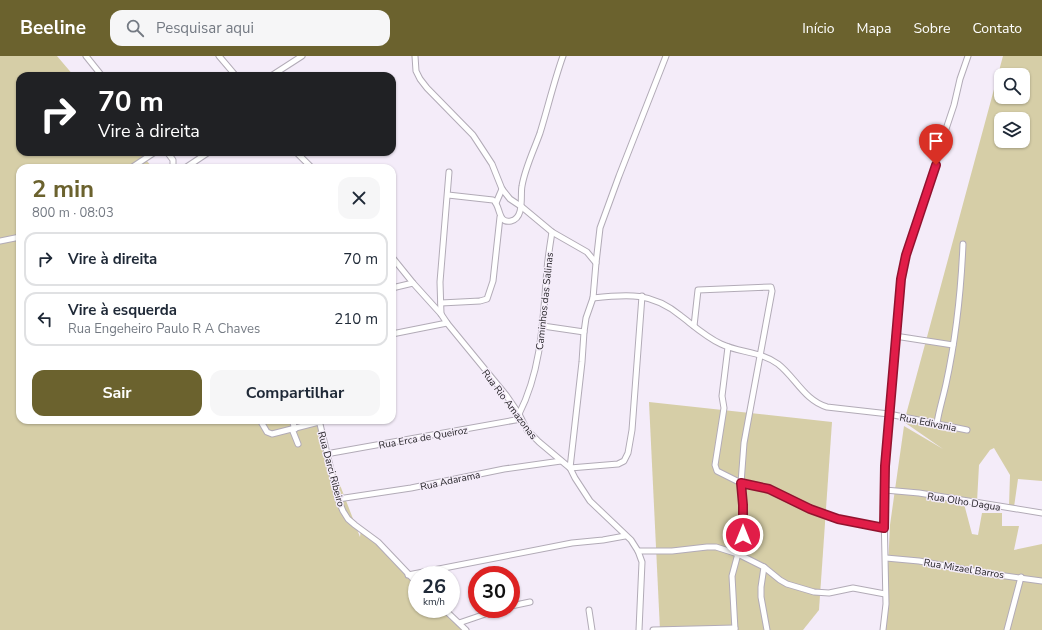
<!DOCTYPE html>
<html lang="pt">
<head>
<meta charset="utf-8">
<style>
  :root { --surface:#fff; --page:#f6f6f7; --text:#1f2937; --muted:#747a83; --line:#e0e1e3; --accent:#6b622e }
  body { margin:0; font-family:"Nunito Sans",sans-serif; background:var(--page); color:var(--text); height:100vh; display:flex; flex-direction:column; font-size:15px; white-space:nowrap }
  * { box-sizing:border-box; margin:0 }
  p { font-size:13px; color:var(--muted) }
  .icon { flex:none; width:22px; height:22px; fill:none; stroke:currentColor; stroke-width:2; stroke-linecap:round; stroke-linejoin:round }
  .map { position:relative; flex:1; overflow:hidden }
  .sheet { position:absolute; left:16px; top:108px; width:380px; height:260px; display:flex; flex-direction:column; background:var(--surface); border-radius:12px; box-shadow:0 1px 3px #0004 }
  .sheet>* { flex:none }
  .top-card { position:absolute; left:16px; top:16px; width:380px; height:84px; border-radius:12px; box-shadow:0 1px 3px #0004; background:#202124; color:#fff; overflow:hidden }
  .controls { position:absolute; left:994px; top:12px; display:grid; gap:8px }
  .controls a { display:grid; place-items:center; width:36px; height:36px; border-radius:8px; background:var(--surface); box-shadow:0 1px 3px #0004; font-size:20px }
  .speed { position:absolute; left:408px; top:510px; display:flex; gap:8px; font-size:20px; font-weight:700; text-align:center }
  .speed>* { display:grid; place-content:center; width:52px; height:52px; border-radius:50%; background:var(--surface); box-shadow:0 1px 3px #0004; line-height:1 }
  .speed small { font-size:10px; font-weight:400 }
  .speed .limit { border:6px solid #d22; background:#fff; color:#111 }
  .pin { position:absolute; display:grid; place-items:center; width:34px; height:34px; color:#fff; margin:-41px -17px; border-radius:50% 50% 50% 0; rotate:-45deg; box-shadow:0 0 4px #0007 }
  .pin .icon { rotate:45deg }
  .me { position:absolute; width:44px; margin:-22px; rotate:0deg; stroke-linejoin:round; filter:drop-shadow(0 0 3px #0008) }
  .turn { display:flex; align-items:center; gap:14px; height:84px; padding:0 16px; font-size:18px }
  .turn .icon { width:52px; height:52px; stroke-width:2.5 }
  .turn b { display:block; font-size:28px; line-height:34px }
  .round { display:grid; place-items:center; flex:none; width:42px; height:42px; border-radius:12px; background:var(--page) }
  .overview { display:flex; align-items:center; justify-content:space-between; height:68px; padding:0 16px }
  h1 { font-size:24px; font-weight:700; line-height:30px; color:var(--accent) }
  .cta { display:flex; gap:8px; margin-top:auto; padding:8px 16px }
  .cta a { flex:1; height:46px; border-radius:12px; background:var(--accent); color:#fff; font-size:16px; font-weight:700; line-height:46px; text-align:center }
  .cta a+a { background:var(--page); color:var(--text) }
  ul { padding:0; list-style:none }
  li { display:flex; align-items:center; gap:12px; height:54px; margin:0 8px 6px; padding:0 8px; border:2px solid var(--line); border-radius:12px }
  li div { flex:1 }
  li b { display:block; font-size:15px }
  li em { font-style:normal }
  header { display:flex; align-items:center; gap:24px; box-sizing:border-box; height:56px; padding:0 20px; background:var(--accent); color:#fff }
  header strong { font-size:19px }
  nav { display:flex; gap:22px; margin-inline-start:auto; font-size:14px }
  .search { width:280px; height:36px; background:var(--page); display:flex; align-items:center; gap:10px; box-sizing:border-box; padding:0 14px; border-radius:12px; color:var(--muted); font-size:15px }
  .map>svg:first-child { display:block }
</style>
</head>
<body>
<header>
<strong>Beeline</strong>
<div class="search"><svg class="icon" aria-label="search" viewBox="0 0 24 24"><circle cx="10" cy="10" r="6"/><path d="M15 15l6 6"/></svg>Pesquisar aqui</div>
<nav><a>Início</a><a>Mapa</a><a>Sobre</a><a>Contato</a></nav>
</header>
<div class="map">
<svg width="1042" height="574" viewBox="0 0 1042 574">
  <rect width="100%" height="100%" fill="#f4ecf9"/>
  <g fill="#d6cea7" fill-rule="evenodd">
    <path d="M0,0H57L74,20H20V96H139L153,112H20V364H315L360,481L361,473L417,528V553H443L464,574H0Z"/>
    <path d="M1003,0H1042V425L1018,423L1014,451L1009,450L1010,419L994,392L990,394L979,409L977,446L963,444L972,478L978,479L982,457H1002V470H1019L1014,494L1042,488V574H885L890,469L904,370L943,393L904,366ZM1001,19H1023V41H1001ZM1001,63H1023V85H1001Z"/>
    <path d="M649,346L832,366L819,554L803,574H660Z"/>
  </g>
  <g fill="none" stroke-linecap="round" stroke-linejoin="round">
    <g stroke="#b2abb7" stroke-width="7">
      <g id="minor">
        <path d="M86,0L102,20"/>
        <path d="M219,0L236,20"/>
        <path d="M415,0L416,15L420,23L427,32L473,79L492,108L502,133L510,143L522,151L552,176L587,196L596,207L593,242L586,262L584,276L582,306L570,412L618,408L624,405L628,397L632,374L642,240"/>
        <path d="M271,20L302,0"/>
        <path d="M167,96L173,104V112"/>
        <path d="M296,96L312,112"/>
        <path d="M131,112L155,96"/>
        <path d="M185,112L209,96"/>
        <path d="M448,139L493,144C501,149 497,168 511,165C525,162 520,139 522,130C525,112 534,94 540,77C548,51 554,25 563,0"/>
        <path d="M496,147L502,133"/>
        <path d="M0,185L20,181"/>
        <path d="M392,201L413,227L441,258L447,267L506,339L519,358L527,374L539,386L570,412L575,422L590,445L631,484L638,495L642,506L639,574"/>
        <path d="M596,207L600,172L619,120L666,0"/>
        <path d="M392,232L413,227"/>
        <path d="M593,242C628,238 652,236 681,260C694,270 706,281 721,288C740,297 760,295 778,308C795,321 805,345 827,351L889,358L967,374"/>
        <path d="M441,247L480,245L487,243L493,225L500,161"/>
        <path d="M441,258L440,226L449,116"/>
        <path d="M543,270L584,276"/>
        <path d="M694,270L698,234L771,231L772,235L744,387L741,427L743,449V479L732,520L735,574"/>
        <path d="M392,278L447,267"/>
        <path d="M895,280L953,289"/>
        <path d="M728,291L722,340L724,352L715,409L717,415L741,427L769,433L822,458L838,463L884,472"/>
        <path d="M519,358C542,313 543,262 547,213C548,201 550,189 552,176"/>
        <path d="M260,364L267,376L272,378L319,366"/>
        <path d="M292,364L295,373"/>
        <path d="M319,364L338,443L343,455L348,463L355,469L378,486L417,527"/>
        <path d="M937,367C939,354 943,342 946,328C956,282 961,235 963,188"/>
        <path d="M292,373L298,388"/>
        <path d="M326,398L521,363"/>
        <path d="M885,434L919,437L1042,457"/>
        <path d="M338,443L411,432L504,413L561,405"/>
        <path d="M638,495H672L707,491H716L738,498L764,511L780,524L787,528L814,536L829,537L853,532L885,538"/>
        <path d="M886,502L919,505L984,517L1042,525"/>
        <path d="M764,511L761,531V541L767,574"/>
        <path d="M408,519L572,487L603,484L625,480"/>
        <path d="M511,550L530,546"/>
        <path d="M444,553L466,574"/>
        <path d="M589,554L592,574"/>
        <path d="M459,567L500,553"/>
        <path d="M653,574L735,572"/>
        <path d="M883,574L886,548L884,456L885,410L901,223L906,199L931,125L945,76L954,49L960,23L968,0"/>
        <path d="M1007,574L1021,521"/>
      </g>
    </g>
    <use href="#minor" stroke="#fff" stroke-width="5"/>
  </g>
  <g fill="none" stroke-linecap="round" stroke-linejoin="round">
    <g stroke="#92132f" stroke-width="10">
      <path id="route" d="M743,479V449L741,427L769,433L810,453L838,463L884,472L885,410L901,223L906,199L936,109"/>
    </g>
    <use href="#route" stroke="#e11d48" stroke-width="7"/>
  </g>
  <g text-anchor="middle" stroke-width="3" stroke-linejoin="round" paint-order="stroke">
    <g font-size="10" fill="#252327" stroke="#f4ecf9">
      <text transform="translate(544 245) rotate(-84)" y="4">Caminhos das Salinas</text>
      <text transform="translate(510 348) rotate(53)" y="4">Rua Rio Amazonas</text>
      <text transform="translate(928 366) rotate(11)" y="4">Rua Edivania</text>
      <text transform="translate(423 381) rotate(-10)" y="4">Rua Erca de Queiroz</text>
      <text transform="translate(332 413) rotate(75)" y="4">Rua Darci Ribeiro</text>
      <text transform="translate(450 424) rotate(-12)" y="4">Rua Adarama</text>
      <text transform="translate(964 445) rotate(9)" y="4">Rua Olho Dagua</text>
      <text transform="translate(964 512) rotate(9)" y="4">Rua Mizael Barros</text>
    </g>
  </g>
</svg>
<div class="controls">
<a><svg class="icon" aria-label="search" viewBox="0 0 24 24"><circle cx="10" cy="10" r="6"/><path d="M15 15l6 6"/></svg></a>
<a><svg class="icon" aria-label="layers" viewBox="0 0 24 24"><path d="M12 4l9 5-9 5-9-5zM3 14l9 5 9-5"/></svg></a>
</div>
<div class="speed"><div>26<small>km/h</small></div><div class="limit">30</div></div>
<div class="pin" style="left:936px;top:109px;background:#d93025"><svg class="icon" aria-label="arrive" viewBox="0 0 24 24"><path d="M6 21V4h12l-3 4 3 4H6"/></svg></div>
<svg class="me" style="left:743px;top:479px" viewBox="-20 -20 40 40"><circle r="17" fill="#e11d48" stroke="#fff" stroke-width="3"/><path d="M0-11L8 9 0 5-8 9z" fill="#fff"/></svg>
<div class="top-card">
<div class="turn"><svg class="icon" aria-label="right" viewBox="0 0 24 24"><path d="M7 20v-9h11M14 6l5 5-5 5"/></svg><div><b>70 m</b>Vire à direita</div></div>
</div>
<section class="sheet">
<div class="overview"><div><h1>2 min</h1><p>800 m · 08:03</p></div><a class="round"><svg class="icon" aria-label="close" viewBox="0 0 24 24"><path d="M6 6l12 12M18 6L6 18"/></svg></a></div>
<ul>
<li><svg class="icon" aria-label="right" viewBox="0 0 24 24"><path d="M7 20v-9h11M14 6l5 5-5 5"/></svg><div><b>Vire à direita</b></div><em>70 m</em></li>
<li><svg class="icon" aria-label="left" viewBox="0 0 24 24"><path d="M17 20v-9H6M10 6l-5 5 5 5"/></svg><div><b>Vire à esquerda</b><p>Rua Engeheiro Paulo R A Chaves</p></div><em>210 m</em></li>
</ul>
<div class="cta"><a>Sair</a><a>Compartilhar</a></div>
</section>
</div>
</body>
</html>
